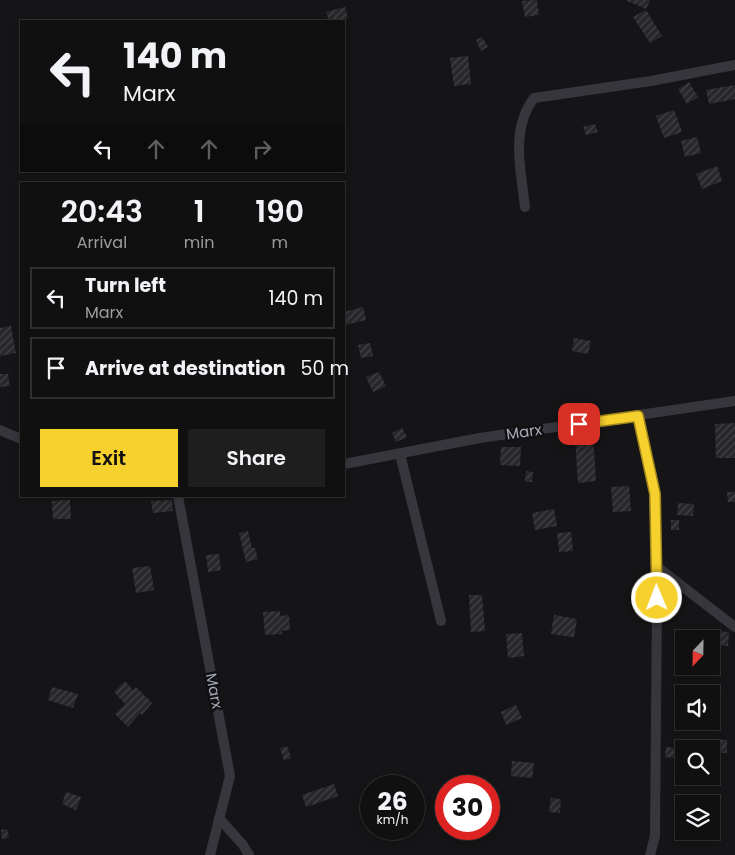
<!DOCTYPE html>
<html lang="en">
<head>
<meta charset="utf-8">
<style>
  :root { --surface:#101011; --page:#1e1e1f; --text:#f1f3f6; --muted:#9c9d9f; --line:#303031; --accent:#f6d02d }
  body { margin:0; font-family:Poppins,sans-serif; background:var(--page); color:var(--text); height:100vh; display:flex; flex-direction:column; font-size:19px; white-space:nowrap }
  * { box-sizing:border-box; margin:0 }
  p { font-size:16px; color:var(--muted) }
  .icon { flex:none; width:28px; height:28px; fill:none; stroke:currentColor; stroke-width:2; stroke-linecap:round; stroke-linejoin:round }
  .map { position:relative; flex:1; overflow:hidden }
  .panel { position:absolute; left:20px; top:182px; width:325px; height:315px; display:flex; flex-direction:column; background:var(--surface); border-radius:0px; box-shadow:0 2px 8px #0003,0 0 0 1px var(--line) }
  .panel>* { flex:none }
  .banner { position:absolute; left:20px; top:20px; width:325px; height:152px; border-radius:0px; box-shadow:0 2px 8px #0003,0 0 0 1px var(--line); background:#101011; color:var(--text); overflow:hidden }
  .needle { width:32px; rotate:202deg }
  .fabs { position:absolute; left:675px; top:630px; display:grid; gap:10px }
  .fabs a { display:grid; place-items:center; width:45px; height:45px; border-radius:0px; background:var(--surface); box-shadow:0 2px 8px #0003,0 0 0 1px var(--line); font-size:25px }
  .speed { position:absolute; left:360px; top:775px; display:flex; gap:10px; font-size:25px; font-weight:700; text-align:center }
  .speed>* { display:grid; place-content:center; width:65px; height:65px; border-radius:50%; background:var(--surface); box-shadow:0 2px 8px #0003,0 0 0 1px var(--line); line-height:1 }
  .speed small { font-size:12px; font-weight:400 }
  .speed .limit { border:8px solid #d22; background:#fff; color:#111 }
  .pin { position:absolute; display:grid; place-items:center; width:42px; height:42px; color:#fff; margin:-21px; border-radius:10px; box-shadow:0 2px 8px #0006 }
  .me { position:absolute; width:55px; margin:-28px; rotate:359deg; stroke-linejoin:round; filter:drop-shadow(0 0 4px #0008) }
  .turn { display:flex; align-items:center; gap:18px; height:105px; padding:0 20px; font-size:22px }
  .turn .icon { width:65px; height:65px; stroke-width:2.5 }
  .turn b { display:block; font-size:35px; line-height:42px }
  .lanes { display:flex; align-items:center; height:48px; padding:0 20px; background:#0003; justify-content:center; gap:25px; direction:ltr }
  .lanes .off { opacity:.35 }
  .eta { display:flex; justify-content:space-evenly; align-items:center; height:85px; text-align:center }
  .eta b { font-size:30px; font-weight:600; line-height:35px }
  .action { display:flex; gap:10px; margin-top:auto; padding:10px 20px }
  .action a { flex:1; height:58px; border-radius:0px; background:var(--accent); color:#111; font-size:20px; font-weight:600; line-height:58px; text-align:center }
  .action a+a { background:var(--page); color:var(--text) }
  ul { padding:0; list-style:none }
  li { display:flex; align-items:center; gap:15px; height:62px; margin:0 10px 8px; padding:0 10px; border:2px solid var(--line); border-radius:0px }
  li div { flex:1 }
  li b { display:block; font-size:19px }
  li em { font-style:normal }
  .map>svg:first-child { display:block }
</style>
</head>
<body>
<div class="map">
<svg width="735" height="855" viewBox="0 0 735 855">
  <defs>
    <pattern id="building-hatch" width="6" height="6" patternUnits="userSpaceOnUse" patternTransform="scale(1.25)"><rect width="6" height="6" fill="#28282b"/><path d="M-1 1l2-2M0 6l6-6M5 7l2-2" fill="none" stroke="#444448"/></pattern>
  </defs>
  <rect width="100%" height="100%" fill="#151517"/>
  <g fill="url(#building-hatch)">
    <path d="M537,0L539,15L525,17L522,1Z"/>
    <path d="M625,0H650L646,9Z"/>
    <path d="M345,7L348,18L329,21L326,12Z"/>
    <path d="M646,10L662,36L650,43L633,17Z"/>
    <path d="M482,37L488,47L481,51L476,40Z"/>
    <path d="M468,56L471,84L454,86L450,58Z"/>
    <path d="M689,82L698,97L687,104L678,89Z"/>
    <path d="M735,85V99L709,104L706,90Z"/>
    <path d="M674,110L682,132L664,138L656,116Z"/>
    <path d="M595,124L598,132L586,135L583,127Z"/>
    <path d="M697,137L701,153L685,157L681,141Z"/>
    <path d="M717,166L722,181L702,189L696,174Z"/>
    <path d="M363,307L366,320L345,325L344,312Z"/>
    <path d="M11,326L16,353L0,356V328Z"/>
    <path d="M574,338L591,341L588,354L572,351Z"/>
    <path d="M370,343L373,356L361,358L358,345Z"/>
    <path d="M379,372L386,386L373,392L366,377Z"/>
    <path d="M0,374H8L10,386L0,387Z"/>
    <path d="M735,423V458H716L715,424Z"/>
    <path d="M402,428L407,437L396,442L392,433Z"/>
    <path d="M593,438L596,481L578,483L575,439Z"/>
    <path d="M501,447H521L520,466L500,465Z"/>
    <path d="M526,471L533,472L532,482H525Z"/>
    <path d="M629,486L631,511L613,512L611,487Z"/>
    <path d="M727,492H735V502H728Z"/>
    <path d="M70,500L71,519H53L52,501Z"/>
    <path d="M172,500L173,511L153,513L151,501Z"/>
    <path d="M678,503L694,504L693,516L677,515Z"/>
    <path d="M554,509L557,526L535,530L532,513Z"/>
    <rect x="671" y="520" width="8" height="10"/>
    <path d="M248,531L252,548H255L258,559L246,562L239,533Z"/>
    <path d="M571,532L573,551L559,552L557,533Z"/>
    <path d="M219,554L221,570L208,572L206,555Z"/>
    <path d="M150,566L154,590L136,593L132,568Z"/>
    <path d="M469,595H482L485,631L471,632Z"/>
    <path d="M280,611V616L289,615L290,630L282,631V634L265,635L263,612Z"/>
    <path d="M554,615L577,619L574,637L551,634Z"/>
    <path d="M718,631L729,632L728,646L717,645Z"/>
    <path d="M522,633L524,656L508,658L506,634Z"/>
    <path d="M125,681L133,690L136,687L152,703L142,715L140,713L128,727L115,714L125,704L114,692Z"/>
    <path d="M52,687L78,694L73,708L48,700Z"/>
    <path d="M516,705L522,718L506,725L501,712Z"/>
    <rect x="713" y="740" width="14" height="13"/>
    <path d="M287,746L291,758L284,760L280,748Z"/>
    <path d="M666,747L684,749V759L665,757Z"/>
    <path d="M512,761L534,763L532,778L511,776Z"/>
    <path d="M334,784L338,796L306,807L302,795Z"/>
    <path d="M66,792L81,797L76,810L62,804Z"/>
    <path d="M551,798L561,799L560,813L549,812Z"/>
    <path d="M7,829L9,838L2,839L1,830Z"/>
  </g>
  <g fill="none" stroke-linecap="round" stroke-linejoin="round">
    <g stroke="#36363c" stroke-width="10">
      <path d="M525,207C521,171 510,129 534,98L651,81L735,65"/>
      <path d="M638,416L655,495L657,598L655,836L650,855"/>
      <path d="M0,430L21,439"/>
      <path d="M400,454L441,621"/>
      <path d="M344,464L480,438L735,401"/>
      <path d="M178,496L230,776L210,855"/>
      <path d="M656,566L735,627"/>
      <path d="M219,818L243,845L249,855"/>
    </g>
  </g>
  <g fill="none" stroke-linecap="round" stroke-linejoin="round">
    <g stroke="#a0871d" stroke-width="12">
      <path id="route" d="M579,424L638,416L655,494L657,598"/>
    </g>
    <use href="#route" stroke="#f6d02d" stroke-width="9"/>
  </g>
  <g text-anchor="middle" stroke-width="5" stroke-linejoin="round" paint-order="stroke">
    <g font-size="15" fill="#a6a9b7" stroke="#101012">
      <text transform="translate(524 432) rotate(-8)" y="5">Marx</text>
      <text transform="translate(214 691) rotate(79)" y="5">Marx</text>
    </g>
  </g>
</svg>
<div class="fabs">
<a><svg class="needle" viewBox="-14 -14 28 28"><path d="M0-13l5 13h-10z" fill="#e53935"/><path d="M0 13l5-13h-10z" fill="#9c9d9f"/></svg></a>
<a><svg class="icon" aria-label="sound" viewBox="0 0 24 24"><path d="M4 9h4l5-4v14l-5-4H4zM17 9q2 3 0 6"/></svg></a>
<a><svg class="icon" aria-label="search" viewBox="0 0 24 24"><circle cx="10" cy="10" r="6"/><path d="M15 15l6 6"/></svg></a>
<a><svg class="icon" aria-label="layers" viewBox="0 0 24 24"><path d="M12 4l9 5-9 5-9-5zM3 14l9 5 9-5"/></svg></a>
</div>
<div class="speed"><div>26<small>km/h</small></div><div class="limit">30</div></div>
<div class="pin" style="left:579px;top:424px;background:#d93025"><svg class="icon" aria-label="arrive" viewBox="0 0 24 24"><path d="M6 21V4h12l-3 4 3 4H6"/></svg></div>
<svg class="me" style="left:657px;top:598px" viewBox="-20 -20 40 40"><circle r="17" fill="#f6d02d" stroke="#fff" stroke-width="3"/><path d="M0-11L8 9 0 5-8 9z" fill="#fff"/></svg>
<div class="banner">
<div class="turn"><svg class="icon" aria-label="left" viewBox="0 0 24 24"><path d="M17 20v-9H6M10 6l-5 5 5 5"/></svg><div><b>140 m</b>Marx</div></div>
<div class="lanes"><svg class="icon" aria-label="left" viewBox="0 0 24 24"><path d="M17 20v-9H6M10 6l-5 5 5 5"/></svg><svg class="icon off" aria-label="ahead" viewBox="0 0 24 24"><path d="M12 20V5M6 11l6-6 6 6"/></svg><svg class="icon off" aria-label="ahead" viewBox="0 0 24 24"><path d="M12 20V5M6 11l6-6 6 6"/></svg><svg class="icon off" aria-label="right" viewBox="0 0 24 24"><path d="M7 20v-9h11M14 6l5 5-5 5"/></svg></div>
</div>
<section class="panel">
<div class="eta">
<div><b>20:43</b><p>Arrival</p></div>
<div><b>1</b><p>min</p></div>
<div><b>190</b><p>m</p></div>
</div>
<ul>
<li><svg class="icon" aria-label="left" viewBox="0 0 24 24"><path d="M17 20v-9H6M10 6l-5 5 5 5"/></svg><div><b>Turn left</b><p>Marx</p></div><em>140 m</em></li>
<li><svg class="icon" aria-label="arrive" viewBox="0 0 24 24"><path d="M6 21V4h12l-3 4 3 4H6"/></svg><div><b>Arrive at destination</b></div><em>50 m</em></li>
</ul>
<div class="action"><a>Exit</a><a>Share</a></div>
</section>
</div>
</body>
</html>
